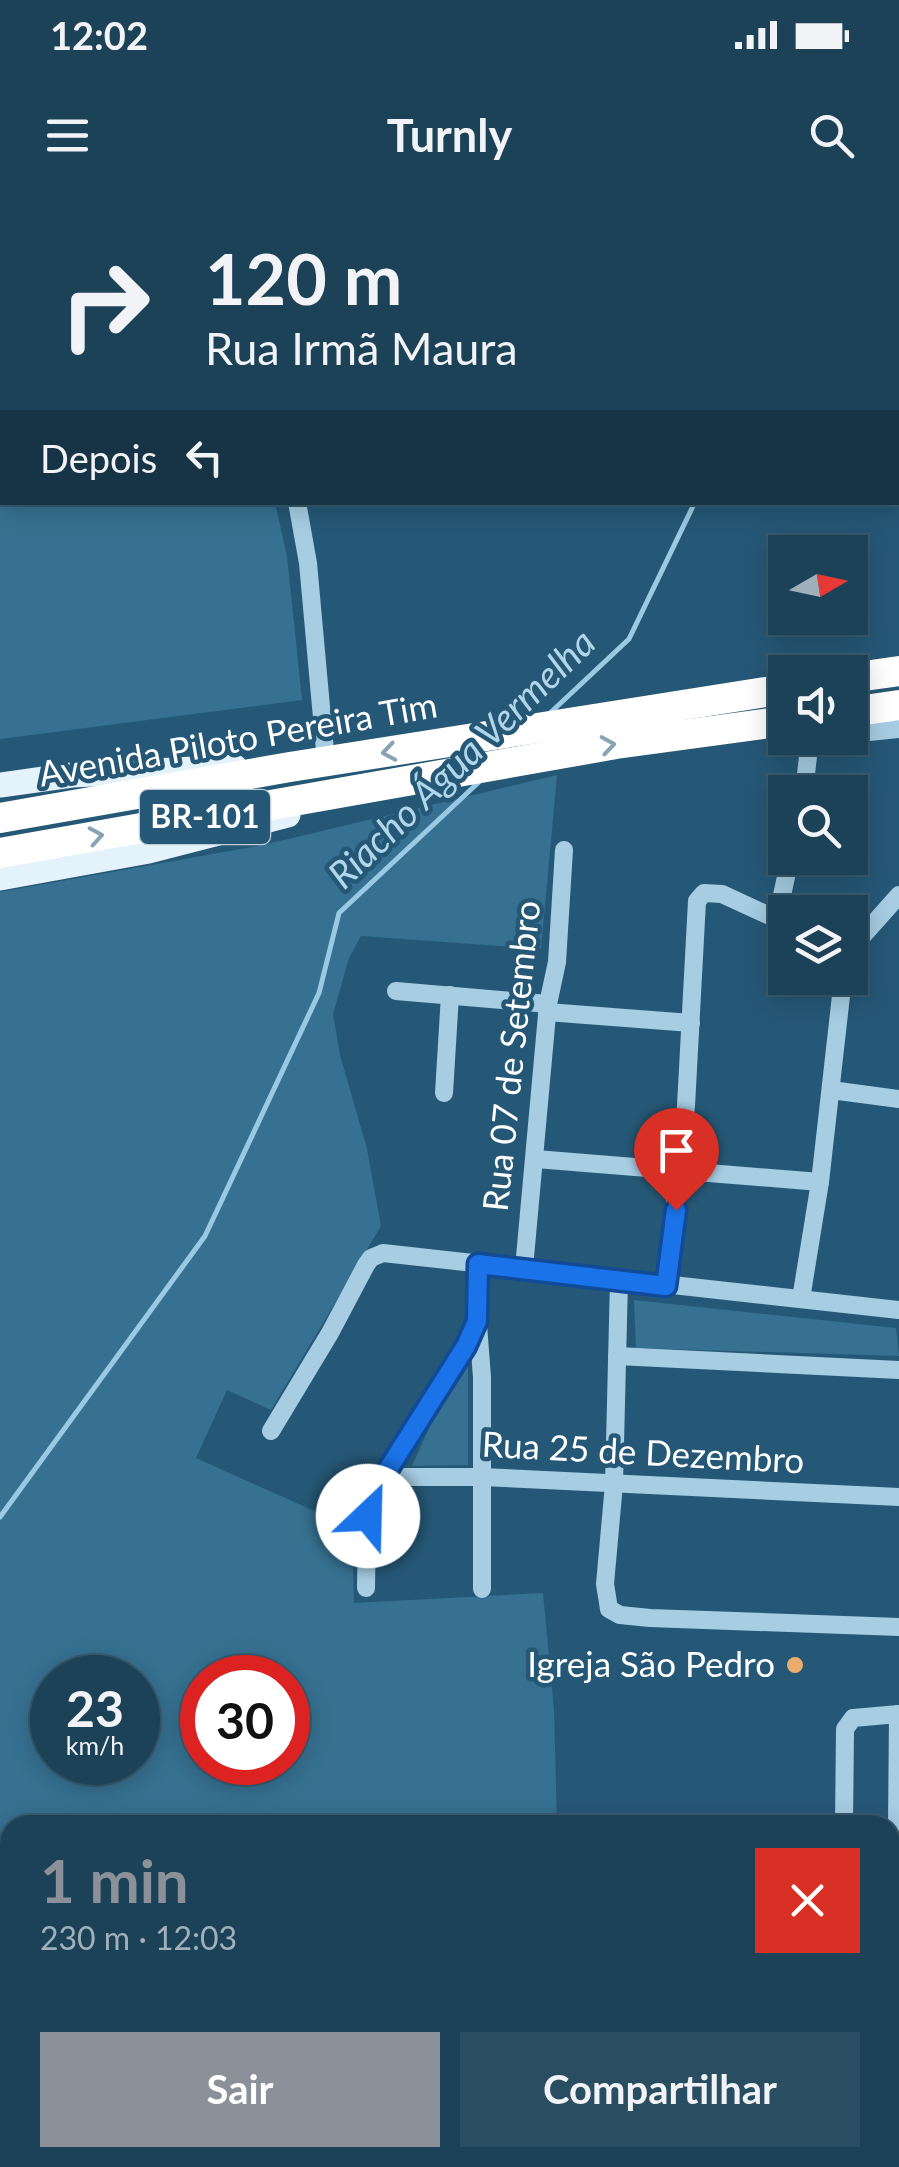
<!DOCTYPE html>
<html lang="pt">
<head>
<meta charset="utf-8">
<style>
  :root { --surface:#1c4258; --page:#294d61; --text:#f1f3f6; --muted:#a0b0ba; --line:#3a5b6e; --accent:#8c9099 }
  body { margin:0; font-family:Lato,sans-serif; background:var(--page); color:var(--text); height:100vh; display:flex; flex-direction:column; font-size:38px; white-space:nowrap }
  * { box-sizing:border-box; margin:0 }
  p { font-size:32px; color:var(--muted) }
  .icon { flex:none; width:55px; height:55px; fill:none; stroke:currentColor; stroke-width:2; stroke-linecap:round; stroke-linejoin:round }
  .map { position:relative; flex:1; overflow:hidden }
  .sheet { position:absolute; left:0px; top:1615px; width:900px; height:352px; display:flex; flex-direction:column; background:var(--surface); border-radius:30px 30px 0 0; box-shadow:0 5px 25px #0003,0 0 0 2px var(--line) }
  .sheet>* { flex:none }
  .hud { position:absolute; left:0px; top:0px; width:900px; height:305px; box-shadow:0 5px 25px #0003,0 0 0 2px var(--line); background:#1c4258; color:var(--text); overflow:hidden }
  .needle { width:65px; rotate:81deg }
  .tools { position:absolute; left:768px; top:335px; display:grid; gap:20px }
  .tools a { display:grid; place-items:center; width:100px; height:100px; border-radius:0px; background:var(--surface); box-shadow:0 5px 25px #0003,0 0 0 2px var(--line); font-size:50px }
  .speed { position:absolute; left:30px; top:1455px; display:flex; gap:20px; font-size:50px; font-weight:700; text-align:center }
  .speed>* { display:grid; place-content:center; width:130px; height:130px; border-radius:50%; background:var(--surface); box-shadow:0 5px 25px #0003,0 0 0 2px var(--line); line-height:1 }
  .speed small { font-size:25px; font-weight:400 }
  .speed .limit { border:15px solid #d22; background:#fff; color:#111 }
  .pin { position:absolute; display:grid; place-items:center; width:85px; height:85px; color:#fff; margin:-102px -42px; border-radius:50% 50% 50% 0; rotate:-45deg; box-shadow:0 0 10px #0007 }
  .pin .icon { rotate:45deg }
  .me { position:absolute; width:110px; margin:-55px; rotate:24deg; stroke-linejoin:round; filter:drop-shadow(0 0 8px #0008) }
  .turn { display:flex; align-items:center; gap:35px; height:210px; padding:0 40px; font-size:45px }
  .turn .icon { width:130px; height:130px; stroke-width:2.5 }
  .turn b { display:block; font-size:70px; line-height:85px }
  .then { display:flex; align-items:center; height:95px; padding:0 40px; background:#0003; gap:20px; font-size:38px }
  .round { display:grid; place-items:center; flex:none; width:105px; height:105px; border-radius:0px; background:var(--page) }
  .headline { display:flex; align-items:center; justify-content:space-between; height:170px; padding:0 40px }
  h1 { font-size:60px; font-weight:700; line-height:75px; color:var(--accent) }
  .action { display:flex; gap:20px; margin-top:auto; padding:20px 40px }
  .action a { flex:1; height:115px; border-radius:0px; background:var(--accent); color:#fff; font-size:40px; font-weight:700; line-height:115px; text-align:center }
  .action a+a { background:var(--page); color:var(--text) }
  .status { display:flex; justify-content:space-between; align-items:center; height:70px; padding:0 50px; background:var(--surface); direction:ltr }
  .status svg { height:28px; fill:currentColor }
  header { display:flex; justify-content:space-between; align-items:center; height:130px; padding:0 40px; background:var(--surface); font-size:45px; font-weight:700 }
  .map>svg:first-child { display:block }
</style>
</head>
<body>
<div class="status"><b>12:02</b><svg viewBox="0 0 49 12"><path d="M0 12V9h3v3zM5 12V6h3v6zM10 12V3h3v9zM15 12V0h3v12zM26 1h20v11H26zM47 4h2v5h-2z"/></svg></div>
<header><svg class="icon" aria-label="menu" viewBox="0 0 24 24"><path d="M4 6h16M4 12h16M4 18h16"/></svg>Turnly<svg class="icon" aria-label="search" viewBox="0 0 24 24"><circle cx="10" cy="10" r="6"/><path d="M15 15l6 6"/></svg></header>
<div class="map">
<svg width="899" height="1967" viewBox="0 0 899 1967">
  <rect width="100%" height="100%" fill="#255876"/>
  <g fill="#367191" fill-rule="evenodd">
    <path d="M0,0L153,2H2V302L275,303L287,356L302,500L0,539Z"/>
    <path d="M557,575L541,749L361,736L349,758L333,814L340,855L367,949L381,1026L271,1210L227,1190L196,1258L352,1328L354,1403L543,1393L554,1510L557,1625H10V1958H287L184,1967H0V692L263,645ZM52,1478H138V1562H52ZM202,1478H288V1562H202Z"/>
    <path d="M634,1100L896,1128L899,1156L636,1148Z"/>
    <path d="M468,1162V1265L412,1266L437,1210Z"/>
  </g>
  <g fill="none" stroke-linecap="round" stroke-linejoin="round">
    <g stroke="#9acae3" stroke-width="5">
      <path d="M691,0V2"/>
      <path d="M549,514L629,439L695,302"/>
      <path d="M0,1317L205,1036L319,793L339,713L480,581"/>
    </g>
    <g stroke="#a6cde2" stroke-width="18">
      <path d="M180,0L181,2"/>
      <path d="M297,302L308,363L326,562"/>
      <path d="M850,534L899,529"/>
      <path d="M804,592L810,538H818"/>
      <path d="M777,719L790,658"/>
      <path d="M850,750L899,695"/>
      <path d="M396,791L548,804"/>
      <path d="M547,812L691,823"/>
      <path d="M831,890L899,899"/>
      <path d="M444,893L450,795"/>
      <path d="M536,959L820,982"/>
      <path d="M524,1068L548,804L557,762L564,650"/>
      <path d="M619,1080L614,1284L605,1384L609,1409L620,1415L650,1418L899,1427"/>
      <path d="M666,1086L686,906L697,701L704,693L722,694L785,723"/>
      <path d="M801,1099L820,982L843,778"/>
      <path d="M478,1125L482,1177V1389"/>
      <path d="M617,1156L899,1170"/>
      <path d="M271,1231L330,1133L366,1065L371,1058L383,1053L899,1110"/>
      <path d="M383,1277H482L899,1297"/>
      <path d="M366,1388L367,1316L375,1289L466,1146L477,1121L478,1064"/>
      <path d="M844,1625L845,1529L853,1518L899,1514"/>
      <path d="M890,1743L896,1734L898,1514"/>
      <path d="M890,1918L899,1917"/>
      <path d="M890,1951L899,1950"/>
      <path d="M382,1967L496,1958"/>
      <path d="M681,1967L804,1958"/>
    </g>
    <g stroke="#e4f2fb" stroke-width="25">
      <path d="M0,585L72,575L235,567"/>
      <path d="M0,678L149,651L288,615"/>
    </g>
    <g stroke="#fff" stroke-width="30">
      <path d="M850,478L899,471"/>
      <path d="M850,512L899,505"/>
      <path d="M0,618L290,567L785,489"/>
      <path d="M0,653L616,544L785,521"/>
    </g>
    <g stroke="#fff" stroke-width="2.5">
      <path d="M890,1938H899"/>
      <path d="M505,1967L625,1958"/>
    </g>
  </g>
  <defs><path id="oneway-chevron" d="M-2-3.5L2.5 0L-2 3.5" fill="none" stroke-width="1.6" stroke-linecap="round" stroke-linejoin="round" transform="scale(2.5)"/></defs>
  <g stroke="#87a3b4">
    <use href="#oneway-chevron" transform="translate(608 545) rotate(-9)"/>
    <use href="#oneway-chevron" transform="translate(389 552) rotate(171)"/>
    <use href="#oneway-chevron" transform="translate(96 636) rotate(-10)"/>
  </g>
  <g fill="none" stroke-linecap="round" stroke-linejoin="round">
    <g stroke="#114b97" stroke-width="25">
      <path id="route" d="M368,1316L375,1290L466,1146L477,1121L478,1064L666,1086L676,1010"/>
    </g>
    <use href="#route" stroke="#1a73e8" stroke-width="18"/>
  </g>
  <circle fill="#ebad6b" stroke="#255876" stroke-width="4" cx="795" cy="1465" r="10"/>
  <g text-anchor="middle" stroke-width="9" stroke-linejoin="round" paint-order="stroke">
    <rect fill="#255876" stroke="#becdd6" stroke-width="2.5" x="140" y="590" width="130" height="54" rx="8"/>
    <g font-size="32" font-weight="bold" fill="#fff">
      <text x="205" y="628">BR-101</text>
    </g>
    <g font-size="35" fill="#fff" stroke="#255876">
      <text transform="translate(238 540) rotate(-10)" y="12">Avenida Piloto Pereira Tim</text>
      <text transform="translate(512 856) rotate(-84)" y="12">Rua 07 de Setembro</text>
      <text transform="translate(643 1253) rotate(3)" y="12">Rua 25 de Dezembro</text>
    </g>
    <g font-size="35" fill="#fff" stroke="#255876" text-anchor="end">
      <text x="775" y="1477">Igreja São Pedro</text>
    </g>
    <g font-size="38" font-style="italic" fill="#b1d6ea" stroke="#255876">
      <text transform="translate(462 559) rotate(-44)" y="13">Riacho Água Vermelha</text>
    </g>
  </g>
</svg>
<div class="tools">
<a><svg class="needle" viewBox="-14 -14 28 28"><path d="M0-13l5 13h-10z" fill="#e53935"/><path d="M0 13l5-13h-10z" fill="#a0b0ba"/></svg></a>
<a><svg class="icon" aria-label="sound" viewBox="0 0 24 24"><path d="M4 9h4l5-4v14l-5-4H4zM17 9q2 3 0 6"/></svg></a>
<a><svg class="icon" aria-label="search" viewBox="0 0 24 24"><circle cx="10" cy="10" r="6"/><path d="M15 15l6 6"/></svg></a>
<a><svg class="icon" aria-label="layers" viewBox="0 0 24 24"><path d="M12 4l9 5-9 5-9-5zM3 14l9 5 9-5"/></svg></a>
</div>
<div class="speed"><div>23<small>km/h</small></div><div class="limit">30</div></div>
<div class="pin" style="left:676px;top:1010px;background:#d93025"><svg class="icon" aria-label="arrive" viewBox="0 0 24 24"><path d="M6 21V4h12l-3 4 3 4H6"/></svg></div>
<svg class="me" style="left:368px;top:1316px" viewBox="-20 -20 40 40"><circle r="19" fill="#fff"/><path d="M0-13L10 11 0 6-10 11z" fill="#1a73e8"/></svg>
<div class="hud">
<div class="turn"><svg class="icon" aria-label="right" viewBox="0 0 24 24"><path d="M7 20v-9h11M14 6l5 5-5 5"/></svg><div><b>120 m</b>Rua Irmã Maura</div></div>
<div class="then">Depois<svg class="icon" aria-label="left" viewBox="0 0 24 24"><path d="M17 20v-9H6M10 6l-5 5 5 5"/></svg></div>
</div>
<section class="sheet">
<div class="headline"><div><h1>1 min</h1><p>230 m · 12:03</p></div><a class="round" style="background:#d93025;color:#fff"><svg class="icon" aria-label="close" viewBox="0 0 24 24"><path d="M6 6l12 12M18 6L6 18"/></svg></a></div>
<div class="action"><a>Sair</a><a>Compartilhar</a></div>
</section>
</div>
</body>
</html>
